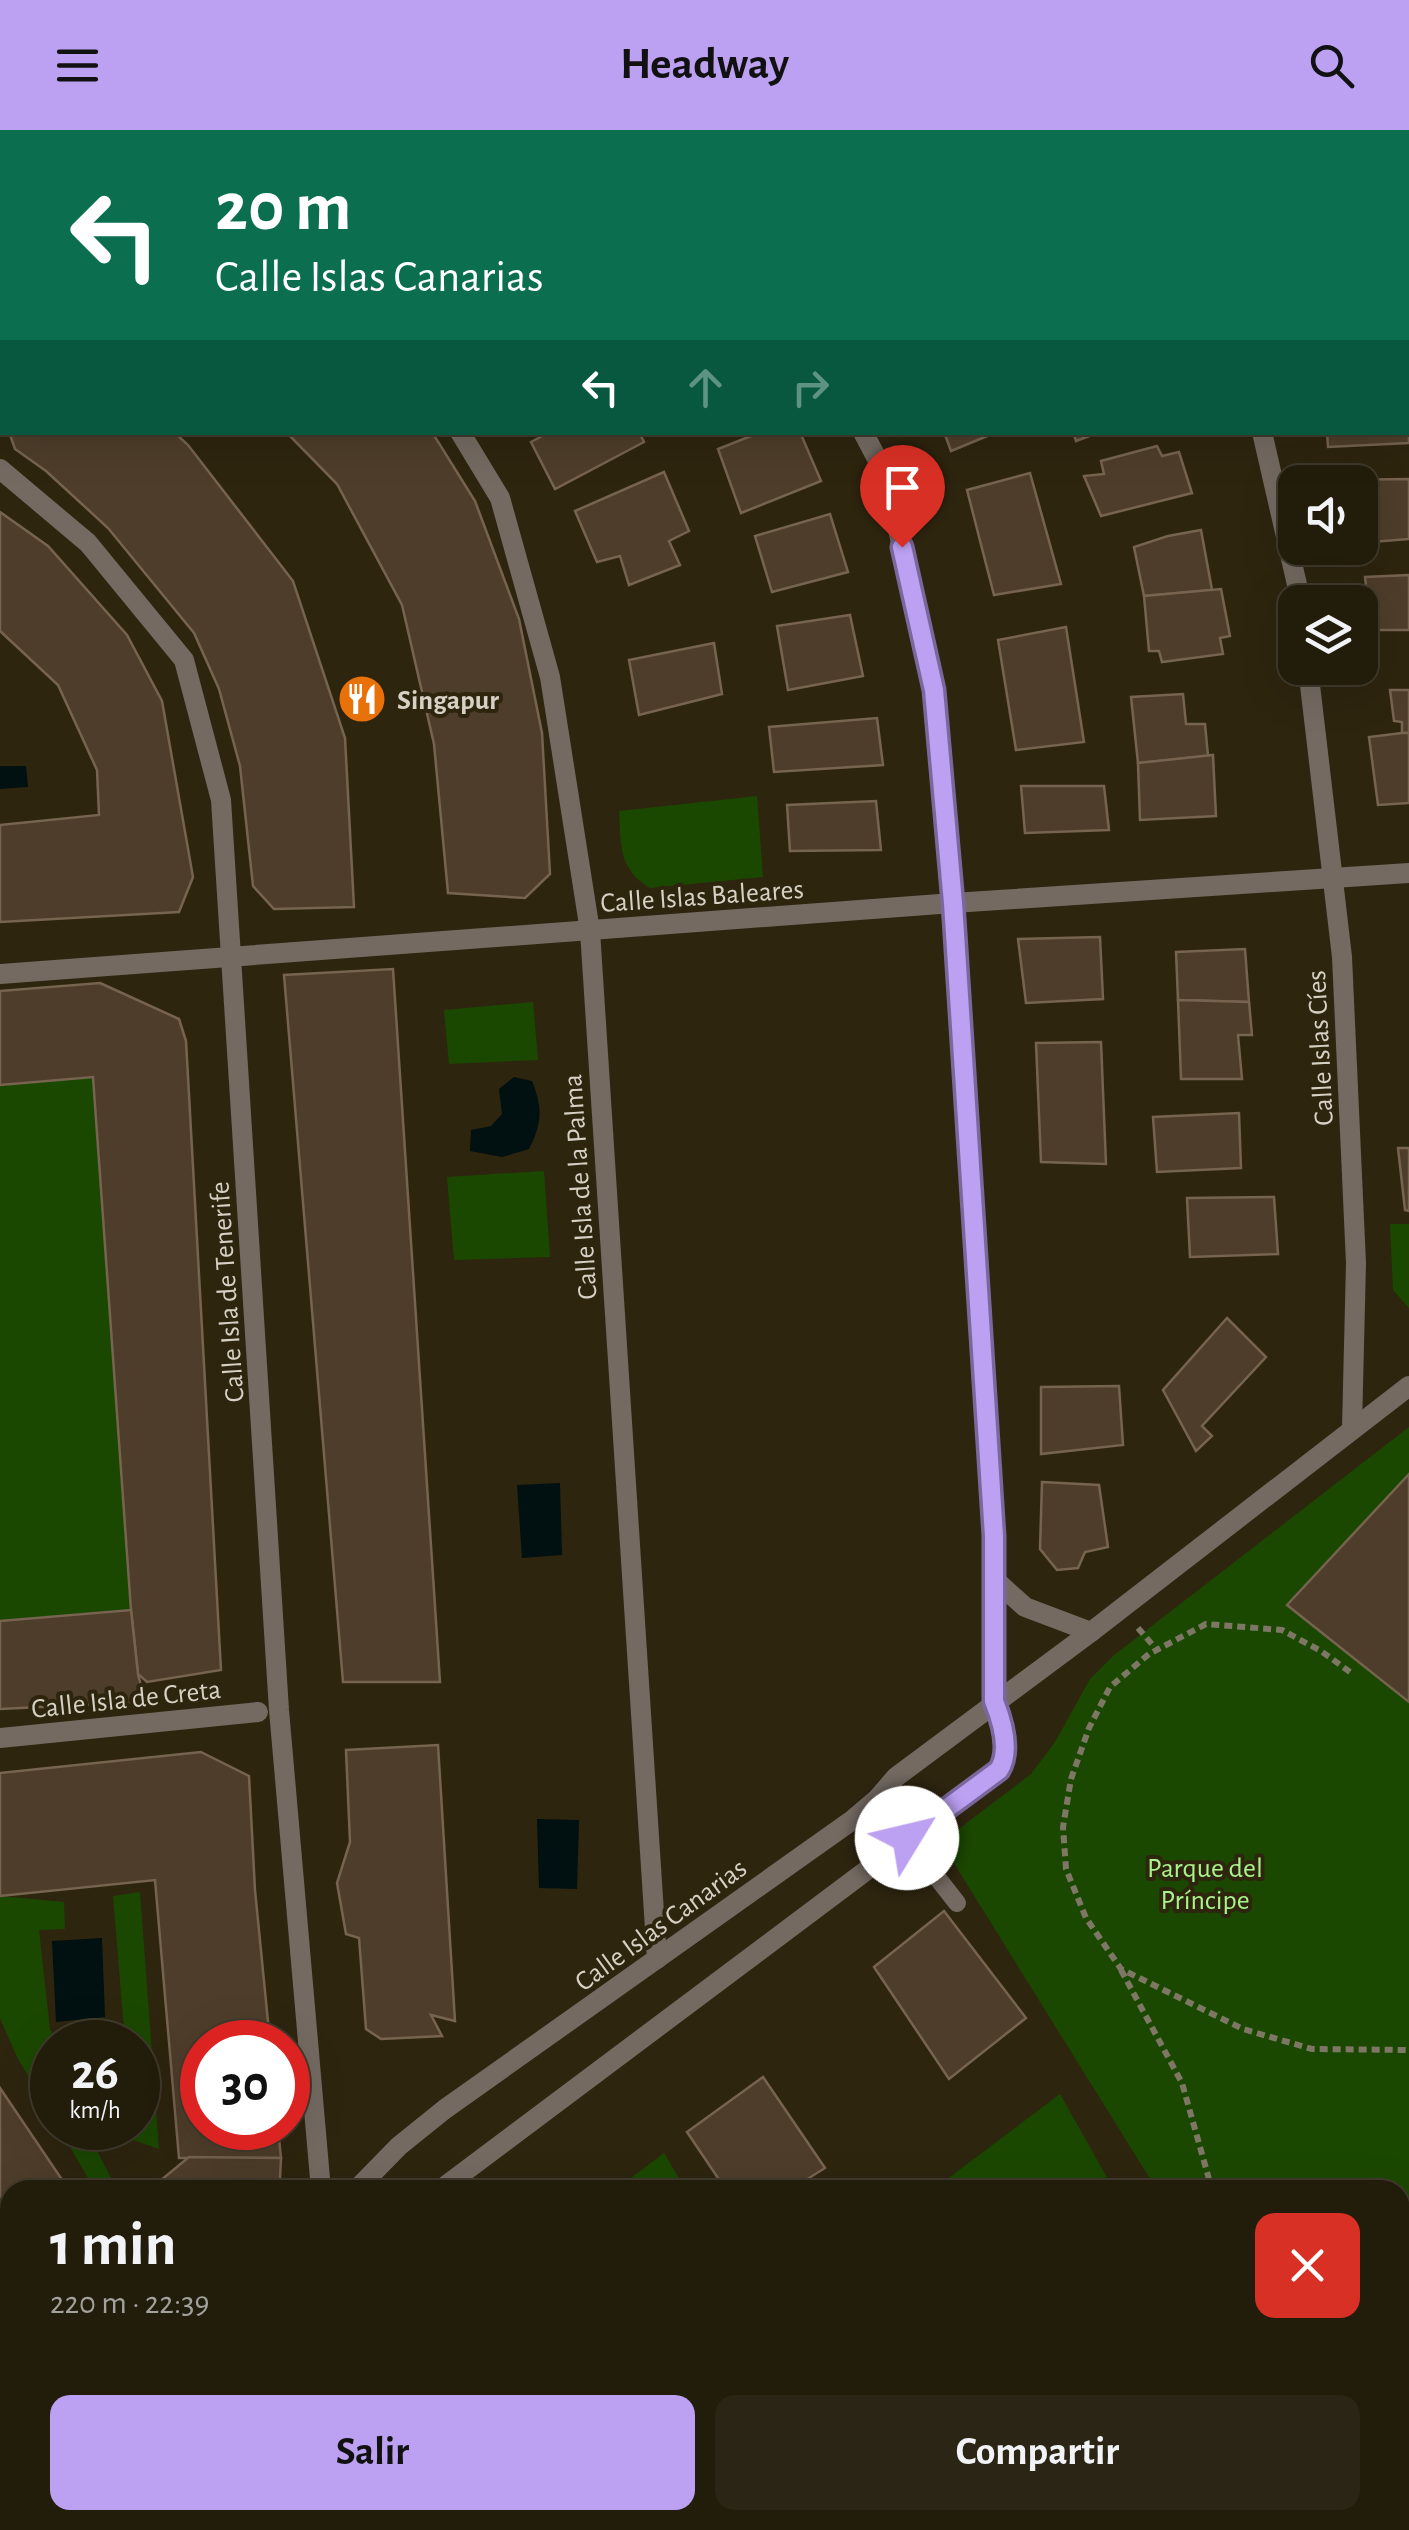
<!DOCTYPE html>
<html lang="es">
<head>
<meta charset="utf-8">
<style>
  :root { --surface:#221c0b; --page:#2a2514; --text:#f1f3f6; --muted:#a2a19d; --line:#3f3a2c; --accent:#bca0f2 }
  body { margin:0; font-family:"Alegreya Sans",sans-serif; background:var(--page); color:var(--text); height:100vh; display:flex; flex-direction:column; font-size:38px; white-space:nowrap }
  * { box-sizing:border-box; margin:0 }
  p { font-size:32px; color:var(--muted) }
  .icon { flex:none; width:55px; height:55px; fill:none; stroke:currentColor; stroke-width:2; stroke-linecap:round; stroke-linejoin:round }
  .map { position:relative; flex:1; overflow:hidden }
  .details { position:absolute; left:0px; top:2050px; width:1410px; height:350px; display:flex; flex-direction:column; background:var(--surface); border-radius:30px 30px 0 0; box-shadow:0 10px 40px #0002,0 0 0 2px var(--line) }
  .details>* { flex:none }
  .guide { position:absolute; left:0px; top:0px; width:1410px; height:305px; box-shadow:0 10px 40px #0002,0 0 0 2px var(--line); background:#0b6e4f; color:#fff; overflow:hidden }
  .fabs { position:absolute; left:1278px; top:335px; display:grid; gap:20px }
  .fabs a { display:grid; place-items:center; width:100px; height:100px; border-radius:20px; background:var(--surface); box-shadow:0 10px 40px #0002,0 0 0 2px var(--line); font-size:50px }
  .speed { position:absolute; left:30px; top:1890px; display:flex; gap:20px; font-size:50px; font-weight:700; text-align:center }
  .speed>* { display:grid; place-content:center; width:130px; height:130px; border-radius:50%; background:var(--surface); box-shadow:0 10px 40px #0002,0 0 0 2px var(--line); line-height:1 }
  .speed small { font-size:25px; font-weight:400 }
  .speed .limit { border:15px solid #d22; background:#fff; color:#111 }
  .pin { position:absolute; display:grid; place-items:center; width:85px; height:85px; color:#fff; margin:-102px -42px; border-radius:50% 50% 50% 0; rotate:-45deg; box-shadow:0 0 10px #0007 }
  .pin .icon { rotate:45deg }
  .me { position:absolute; width:110px; margin:-55px; rotate:54deg; stroke-linejoin:round; filter:drop-shadow(0 0 8px #0008) }
  .turn { display:flex; align-items:center; gap:35px; height:210px; padding:0 50px; font-size:45px }
  .turn .icon { width:130px; height:130px; stroke-width:2.5 }
  .turn b { display:block; font-size:70px; line-height:85px }
  .lanes { display:flex; align-items:center; height:95px; padding:0 50px; background:#0003; justify-content:center; gap:50px; direction:ltr }
  .lanes .off { opacity:.35 }
  .round { display:grid; place-items:center; flex:none; width:105px; height:105px; border-radius:20px; background:var(--page) }
  .summary { display:flex; align-items:center; justify-content:space-between; height:170px; padding:0 50px }
  h1 { font-size:60px; font-weight:700; line-height:75px }
  .cta { display:flex; gap:20px; margin-top:auto; padding:20px 50px }
  .cta a { flex:1; height:115px; border-radius:20px; background:var(--accent); color:#111; font-size:40px; font-weight:700; line-height:115px; text-align:center }
  .cta a+a { background:var(--page); color:var(--text) }
  header { display:flex; justify-content:space-between; align-items:center; height:130px; padding:0 50px; background:var(--accent); color:#111; font-size:45px; font-weight:700 }
  .map>svg:first-child { display:block }
</style>
</head>
<body>
<header><svg class="icon" aria-label="menu" viewBox="0 0 24 24"><path d="M4 6h16M4 12h16M4 18h16"/></svg>Headway<svg class="icon" aria-label="search" viewBox="0 0 24 24"><circle cx="10" cy="10" r="6"/><path d="M15 15l6 6"/></svg></header>
<div class="map">
<svg width="1409" height="2400" viewBox="0 0 1409 2400">
  <rect width="100%" height="100%" fill="#2e250f"/>
  <g fill="#1b4800">
    <path d="M1176,0H1409V197L1408,2Z"/>
    <path d="M757,666L763,747L650,758C618,739 621,714 619,681Z"/>
    <path d="M533,872L538,930L449,934L444,880Z"/>
    <path d="M93,947L131,1480L0,1491V956Z"/>
    <path d="M544,1041L550,1127L454,1130L447,1047Z"/>
    <path d="M1390,1094H1409V1178L1393,1160Z"/>
    <path d="M1409,1297V2400H1366L1360,2390H1400V2060H1157L955,1735L949,1717L956,1701L1031,1644L1055,1612L1090,1549L1113,1526Z"/>
    <path d="M140,1762L159,2019L116,2004L93,2013L117,2060H95L59,1998H138V1912H52V1987L17,1927L0,1888V1766L64,1772L65,1799L39,1800L50,1900L57,1907L124,1900L113,1766Z"/>
    <path d="M1060,1964L1114,2060H1032L1029,2056L1023,2060H941L938,2056Z"/>
    <path d="M664,2023L686,2060H615Z"/>
    <path d="M60,2390H132L138,2400H55Z"/>
    <path d="M723,2390H783L791,2400H715Z"/>
  </g>
  <g fill="#011010">
    <path d="M0,636H26L28,657L0,659Z"/>
    <path d="M514,947L532,951C543,978 542,994 529,1019L502,1027L470,1021L471,1000L491,996L502,984L499,959Z"/>
    <path d="M560,1353L562,1425L522,1428L517,1355Z"/>
    <path d="M537,1689L579,1690L577,1759L539,1758Z"/>
    <path d="M102,1808L105,1887L56,1892L52,1811Z"/>
    <path d="M648,2390H693L691,2400H659Z"/>
  </g>
  <g fill="#4e3d2a" stroke="#766350" stroke-width="2.5">
    <path d="M9,0H110V2H7Z"/>
    <path d="M363,0H411L414,2H361Z"/>
    <path d="M811,0H866L868,2H808Z"/>
    <path d="M933,0H1000L931,2Z"/>
    <path d="M2,8V165L0,168V11Z"/>
    <path d="M1408,259L1409,313L1328,317L1327,302H1408Z"/>
    <path d="M9,302H174L188,315L293,451L345,608L354,777L274,779L253,756L240,636L219,559L194,503L108,398L46,341L15,319Z"/>
    <path d="M286,302H432L475,371L519,489L542,603L550,744L525,768L448,763L434,614L402,475L337,354Z"/>
    <path d="M550,302H639L644,312L555,359L531,312Z"/>
    <path d="M761,302H800L821,351L741,383L718,319Z"/>
    <path d="M944,302H997L951,321Z"/>
    <path d="M1073,302H1100L1076,311Z"/>
    <path d="M1157,316L1162,326L1179,322L1192,363L1101,386L1084,346L1104,344L1101,331Z"/>
    <path d="M664,342L689,401L669,411L680,435L629,455L620,426L597,432L575,381Z"/>
    <path d="M1030,343L1061,454L994,465L967,360Z"/>
    <path d="M1409,349V409L1360,413V352H1340V350Z"/>
    <path d="M0,382L48,416L127,505L162,571L193,747L179,782L0,792V695L99,685L97,640L58,555L0,501Z"/>
    <path d="M830,384L848,442L772,462L755,406Z"/>
    <path d="M1201,400L1212,460L1144,466L1134,417L1168,406Z"/>
    <path d="M1409,445V500H1371L1365,447Z"/>
    <path d="M1221,459L1230,506L1220,508L1223,524L1162,532L1159,521H1149L1144,466Z"/>
    <path d="M850,485L863,546L788,560L777,496Z"/>
    <path d="M1066,497L1084,612L1016,620L998,510Z"/>
    <path d="M714,513L722,564L639,585L629,530Z"/>
    <path d="M1390,560H1409V603H1402V592L1394,591Z"/>
    <path d="M1183,564L1186,594H1205L1208,626L1138,633L1131,567Z"/>
    <path d="M877,588L883,635L774,642L769,597Z"/>
    <path d="M1402,603H1409V673L1378,675L1369,607Z"/>
    <path d="M1213,625L1216,686L1140,690L1138,633Z"/>
    <path d="M1021,656H1104L1109,700L1025,703Z"/>
    <path d="M876,671L881,720L790,721L787,675Z"/>
    <path d="M1100,807L1103,869L1026,873L1018,809Z"/>
    <path d="M1245,819L1249,872L1178,870L1176,822Z"/>
    <path d="M393,839L440,1552H343L284,845Z"/>
    <path d="M100,853L179,889L186,911L221,1540L147,1552L138,1544L131,1480L93,947L0,955V861Z"/>
    <path d="M1178,870L1249,872L1252,905H1238L1242,949H1181Z"/>
    <path d="M1101,912L1106,1034L1041,1032L1036,913Z"/>
    <path d="M1239,983L1241,1038L1157,1042L1153,987Z"/>
    <path d="M1398,1018H1409V1081L1405,1080Z"/>
    <path d="M1274,1067L1278,1124L1190,1127L1187,1068Z"/>
    <path d="M1227,1188L1266,1227L1202,1296L1212,1306L1196,1321L1163,1260Z"/>
    <path d="M1119,1256L1123,1315L1041,1324V1257Z"/>
    <path d="M1409,1344V1572L1287,1475Z"/>
    <path d="M1042,1352L1099,1355L1108,1417L1085,1422L1078,1438L1057,1440L1040,1419Z"/>
    <path d="M131,1480L138,1544L145,1572L0,1579V1491Z"/>
    <path d="M438,1615L455,1891L431,1885L442,1906L381,1909L366,1899L359,1808L346,1804L337,1753L350,1712L346,1620Z"/>
    <path d="M201,1622L249,1646L255,1760L270,1912H202V1998H278L281,2028H179L155,1750L0,1766V1643Z"/>
    <path d="M944,1781L1026,1888L949,1949L874,1837Z"/>
    <path d="M763,1947L825,2038L790,2060H726L687,2002Z"/>
    <path d="M0,1958L69,2060H10V2139L0,2123Z"/>
    <path d="M189,2027L281,2028L280,2048L272,2060H149Z"/>
    <path d="M263,2390H415L426,2400H274Z"/>
    <path d="M892,2390H993L999,2400H877Z"/>
  </g>
  <g fill="none" stroke-linecap="round" stroke-linejoin="round">
    <g stroke="#7e7765" stroke-width="6" stroke-dasharray="8 5" stroke-linecap="butt">
      <path d="M1138,1498L1157,1520"/>
      <path d="M1350,1542L1321,1521L1282,1500L1206,1494L1149,1524L1110,1557L1089,1598L1071,1649L1063,1697L1066,1739L1086,1788L1121,1839L1243,1899L1312,1919L1409,1920"/>
      <path d="M1121,1840L1182,1953L1209,2049L1208,2060"/>
      <path d="M1400,2381L1409,2392"/>
    </g>
    <path stroke="#746a62" stroke-width="18" d="M907,1709L957,1773"/>
    <g stroke="#746a62" stroke-width="20">
      <path d="M148,0L151,2"/>
      <path d="M682,0L683,2"/>
      <path d="M1134,0L1135,2"/>
      <path d="M216,2L218,0"/>
      <path d="M1408,212H1409"/>
      <path d="M0,245L2,242"/>
      <path d="M460,302L500,368L550,547L590,801L657,1829"/>
      <path d="M1262,302L1301,472"/>
      <path d="M0,339L88,413L184,530L221,670L279,1580L321,2060"/>
      <path d="M1308,538L1342,827L1356,1133L1352,1298"/>
      <path d="M0,844L953,773L1409,743"/>
      <path d="M995,1450L1025,1477L1091,1502"/>
      <path d="M0,1608L258,1582"/>
      <path d="M878,1668L907,1709"/>
      <path d="M356,2060L399,2016L445,1979L851,1691L878,1668L896,1647L1091,1502L1409,1256"/>
      <path d="M440,2060L999,1641C1011,1621 1002,1591 994,1571L993,1406L953,773L934,560L886,346L863,302"/>
      <path d="M0,2221L10,2234"/>
      <path d="M0,2307L10,2329"/>
      <path d="M183,2390L185,2400"/>
      <path d="M29,2400L31,2390"/>
    </g>
  </g>
  <g fill="none" stroke-linecap="round" stroke-linejoin="round">
    <g stroke="#7a689d" stroke-width="25">
      <path id="route" d="M902,417L934,560L953,773L994,1406V1571C1002,1591 1011,1621 999,1640L907,1708"/>
    </g>
    <use href="#route" stroke="#bca0f2" stroke-width="18"/>
  </g>
  <defs>
    <g id="restaurant-disc" transform="scale(2.5)"><circle r="9.5" fill="#e8710a" stroke="#2e250f"/><path d="M-5-6h1v4h1v-4h1v4h1v-4h1v5L-1.5 .5V6h-2V.5L-5-1ZM5-6V6H3V1.5H1.5Q1.5-4 5-6Z" fill="#fff"/></g>
  </defs>
  <g fill-rule="evenodd">
    <use href="#restaurant-disc" x="362" y="569"/>
  </g>
  <g text-anchor="middle" stroke-width="8" stroke-linejoin="round" paint-order="stroke">
    <g font-size="28" font-weight="bold" fill="#d6d1c4" stroke="#2e250f" text-anchor="start">
      <text x="397" y="579">Singapur</text>
    </g>
    <g font-size="28" fill="#d6d1c4" stroke="#2e250f">
      <text transform="translate(702 765) rotate(-4)" y="10">Calle Islas Baleares</text>
      <text transform="translate(1319 918) rotate(-93)" y="10">Calle Islas Cíes</text>
      <text transform="translate(579 1057) rotate(-94)" y="10">Calle Isla de la Palma</text>
      <text transform="translate(226 1162) rotate(-94)" y="10">Calle Isla de Tenerife</text>
      <text transform="translate(126 1568) rotate(-6)" y="10">Calle Isla de Creta</text>
      <text transform="translate(660 1794) rotate(-36)" y="10">Calle Islas Canarias</text>
    </g>
    <g font-size="28" fill="#aaf38b" stroke="#2e250f">
      <text x="1205" y="1747">Parque del<tspan x="1205" dy="32">Príncipe</tspan></text>
    </g>
  </g>
</svg>
<div class="fabs">
<a><svg class="icon" aria-label="sound" viewBox="0 0 24 24"><path d="M4 9h4l5-4v14l-5-4H4zM17 9q2 3 0 6"/></svg></a>
<a><svg class="icon" aria-label="layers" viewBox="0 0 24 24"><path d="M12 4l9 5-9 5-9-5zM3 14l9 5 9-5"/></svg></a>
</div>
<div class="speed"><div>26<small>km/h</small></div><div class="limit">30</div></div>
<div class="pin" style="left:902px;top:417px;background:#d93025"><svg class="icon" aria-label="arrive" viewBox="0 0 24 24"><path d="M6 21V4h12l-3 4 3 4H6"/></svg></div>
<svg class="me" style="left:907px;top:1708px" viewBox="-20 -20 40 40"><circle r="19" fill="#fff"/><path d="M0-13L10 11 0 6-10 11z" fill="#bca0f2"/></svg>
<div class="guide">
<div class="turn"><svg class="icon" aria-label="left" viewBox="0 0 24 24"><path d="M17 20v-9H6M10 6l-5 5 5 5"/></svg><div><b>20 m</b>Calle Islas Canarias</div></div>
<div class="lanes"><svg class="icon" aria-label="left" viewBox="0 0 24 24"><path d="M17 20v-9H6M10 6l-5 5 5 5"/></svg><svg class="icon off" aria-label="ahead" viewBox="0 0 24 24"><path d="M12 20V5M6 11l6-6 6 6"/></svg><svg class="icon off" aria-label="right" viewBox="0 0 24 24"><path d="M7 20v-9h11M14 6l5 5-5 5"/></svg></div>
</div>
<section class="details">
<div class="summary"><div><h1>1 min</h1><p>220 m · 22:39</p></div><a class="round" style="background:#d93025;color:#fff"><svg class="icon" aria-label="close" viewBox="0 0 24 24"><path d="M6 6l12 12M18 6L6 18"/></svg></a></div>
<div class="cta"><a>Salir</a><a>Compartir</a></div>
</section>
</div>
</body>
</html>
